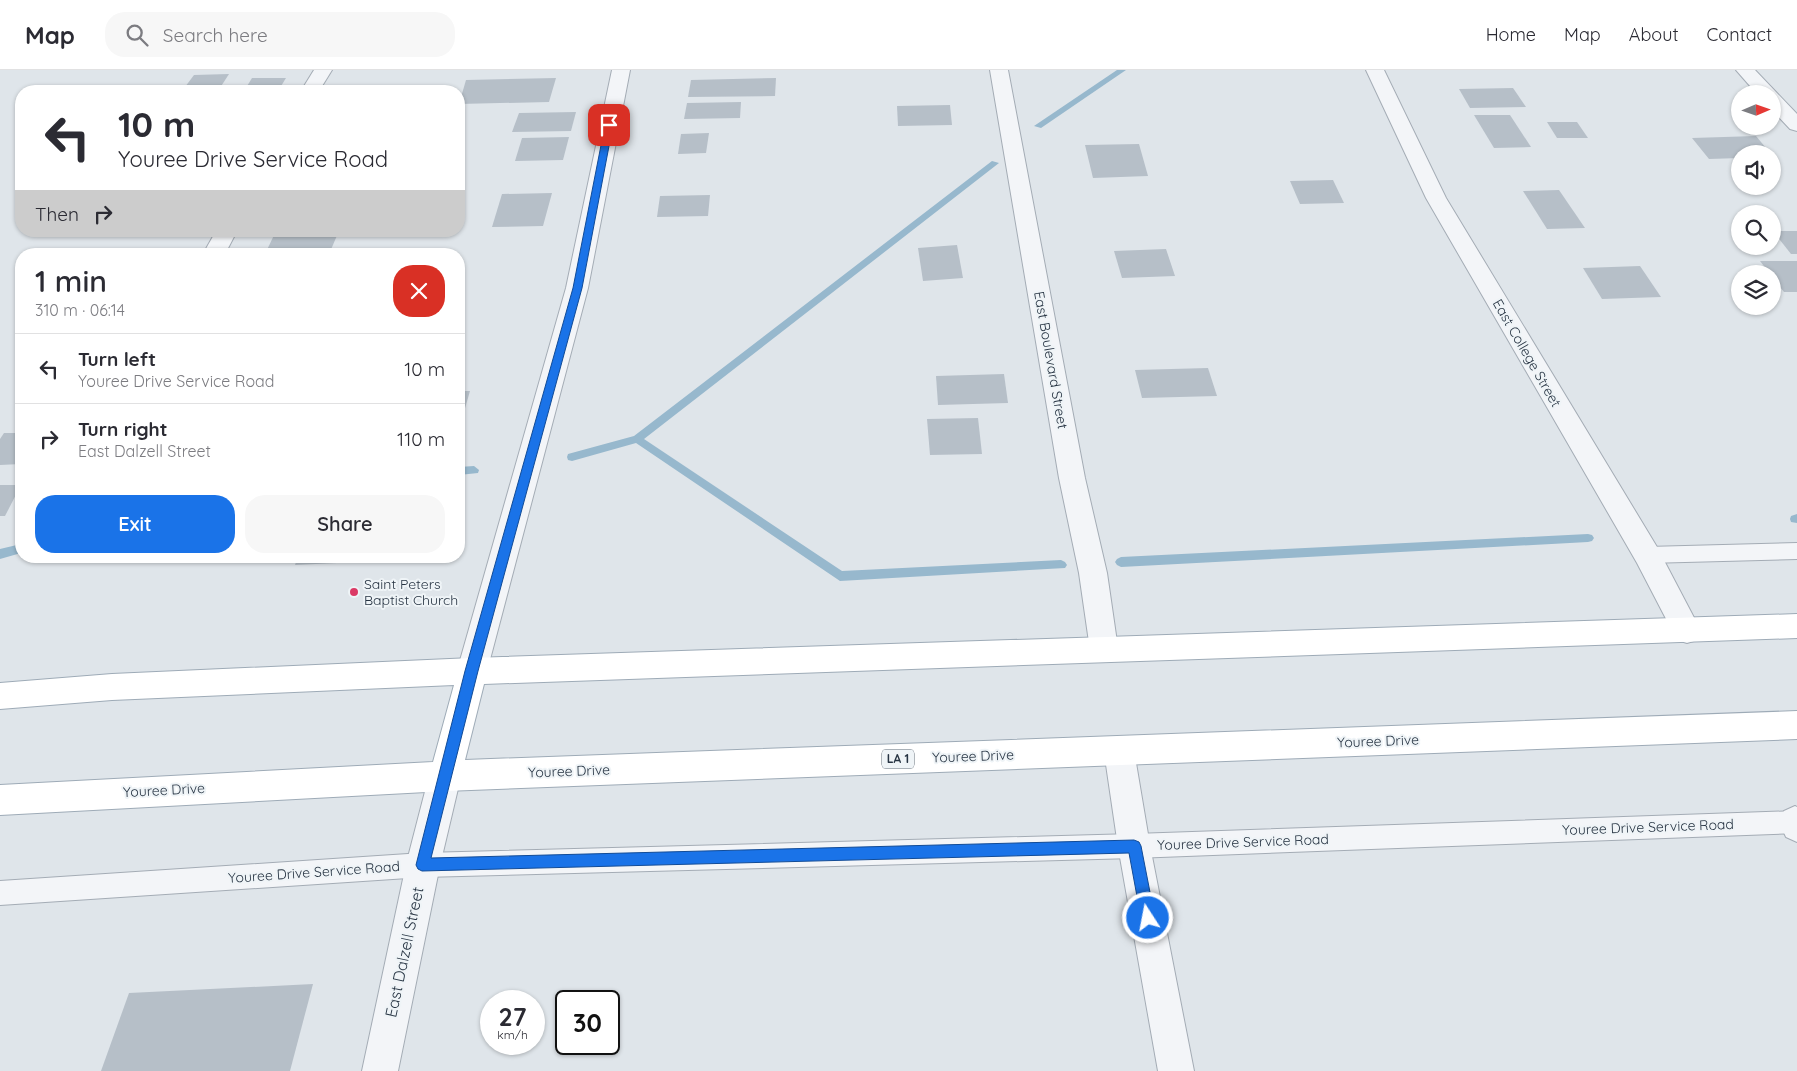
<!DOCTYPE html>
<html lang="en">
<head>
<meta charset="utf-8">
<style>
  :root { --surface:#fff; --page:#f7f7f7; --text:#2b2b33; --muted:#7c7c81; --line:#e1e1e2; --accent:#1a73e8 }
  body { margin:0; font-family:Quicksand,sans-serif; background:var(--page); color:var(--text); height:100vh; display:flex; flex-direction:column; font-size:19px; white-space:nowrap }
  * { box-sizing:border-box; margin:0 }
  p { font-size:16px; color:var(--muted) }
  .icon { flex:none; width:28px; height:28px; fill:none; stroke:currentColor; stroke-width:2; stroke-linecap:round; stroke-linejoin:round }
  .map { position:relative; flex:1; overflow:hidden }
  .sheet { position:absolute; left:15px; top:178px; width:450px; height:315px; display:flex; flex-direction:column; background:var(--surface); border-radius:20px; box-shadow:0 1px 4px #0004 }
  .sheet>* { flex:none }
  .banner { position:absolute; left:15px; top:15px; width:450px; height:152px; border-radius:20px; box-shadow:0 1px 4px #0004; background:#fff; color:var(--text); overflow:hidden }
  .needle { width:32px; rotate:88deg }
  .controls { position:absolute; left:1731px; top:15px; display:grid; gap:10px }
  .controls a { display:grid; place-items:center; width:50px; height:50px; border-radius:50%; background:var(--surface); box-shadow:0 1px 4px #0004; font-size:25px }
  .speed { position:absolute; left:480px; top:920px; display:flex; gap:10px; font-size:25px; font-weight:700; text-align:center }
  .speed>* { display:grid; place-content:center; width:65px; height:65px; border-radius:50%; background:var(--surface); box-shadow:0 1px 4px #0004; line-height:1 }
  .speed small { font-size:12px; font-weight:400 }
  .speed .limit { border:2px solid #111; border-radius:8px; background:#fff; color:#111 }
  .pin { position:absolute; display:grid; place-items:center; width:42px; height:42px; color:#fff; margin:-21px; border-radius:10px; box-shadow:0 2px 8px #0006 }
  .me { position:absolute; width:55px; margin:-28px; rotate:349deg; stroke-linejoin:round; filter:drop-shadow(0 0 4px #0008) }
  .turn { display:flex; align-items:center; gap:18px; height:105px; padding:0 20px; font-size:22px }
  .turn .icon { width:65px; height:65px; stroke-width:2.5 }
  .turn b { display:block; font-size:35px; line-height:42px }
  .then { display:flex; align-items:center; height:48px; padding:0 20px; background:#0003; gap:10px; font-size:19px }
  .round { display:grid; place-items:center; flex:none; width:52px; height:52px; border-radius:20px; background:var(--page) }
  .head { display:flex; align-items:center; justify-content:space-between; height:85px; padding:0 20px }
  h1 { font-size:30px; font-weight:600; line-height:38px }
  .action { display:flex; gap:10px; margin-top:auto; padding:10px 20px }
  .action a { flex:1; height:58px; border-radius:20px; background:var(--accent); color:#fff; font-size:20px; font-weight:600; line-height:58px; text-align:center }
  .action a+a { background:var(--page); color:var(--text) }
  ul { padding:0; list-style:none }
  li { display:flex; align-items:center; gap:15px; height:70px; padding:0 20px; border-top:1px solid var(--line) }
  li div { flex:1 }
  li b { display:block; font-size:19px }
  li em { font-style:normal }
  header { display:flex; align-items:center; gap:30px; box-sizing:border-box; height:70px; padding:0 25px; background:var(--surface); border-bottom:1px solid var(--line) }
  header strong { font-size:24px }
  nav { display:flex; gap:28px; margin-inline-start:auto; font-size:18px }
  .search { width:350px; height:45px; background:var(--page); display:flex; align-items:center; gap:12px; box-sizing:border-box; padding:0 18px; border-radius:20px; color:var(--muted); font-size:19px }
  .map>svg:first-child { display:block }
</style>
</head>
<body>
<header>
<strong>Map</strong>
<div class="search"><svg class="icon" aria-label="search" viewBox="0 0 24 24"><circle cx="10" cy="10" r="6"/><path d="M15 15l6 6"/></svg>Search here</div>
<nav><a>Home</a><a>Map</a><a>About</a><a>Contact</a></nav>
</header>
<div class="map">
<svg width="1797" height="1001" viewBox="0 0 1797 1001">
  <rect width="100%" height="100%" fill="#dfe5ea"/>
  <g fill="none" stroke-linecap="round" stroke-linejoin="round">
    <g fill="#97b8cd" fill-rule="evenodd">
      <path d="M1117,0H1126L1041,58L1034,56Z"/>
      <path d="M992,91L999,93L644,369L842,501L1061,490L1065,492L1067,495L1065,498L840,511L636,373L572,391L568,390L567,387L568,384L634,366Z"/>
      <path d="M474,396L479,400L478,403L459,405V397Z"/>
      <path d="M1797,444V453L1791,452L1790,449L1791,446Z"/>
      <path d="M1588,464L1592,465L1594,468L1592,471L1588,472L1121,497L1117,495L1115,492L1117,489L1121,487Z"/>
      <path d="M21,474V483L0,489V479Z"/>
    </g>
  </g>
  <g fill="#b6bfc8">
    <path d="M229,4L218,21H182L194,5Z"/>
    <path d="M252,8H286L278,21H244Z"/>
    <path d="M556,8L549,32L459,34L466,10Z"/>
    <path d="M776,8L775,26L688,27L691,10Z"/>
    <path d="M1513,18L1526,37L1470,38L1459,19Z"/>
    <path d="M741,32L740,48L684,49L687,33Z"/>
    <path d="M950,35L952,55L898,56L897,36Z"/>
    <path d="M576,42L571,61L512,62L519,43Z"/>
    <path d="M1474,45H1510L1531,77L1494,78Z"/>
    <path d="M1547,52H1577L1588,68H1557Z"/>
    <path d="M709,63L706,83L678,84L681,64Z"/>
    <path d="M1756,66L1771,84H1740V88L1709,89L1692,68Z"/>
    <path d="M569,67L563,90L515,91L522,68Z"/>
    <path d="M1139,74L1148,106L1093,108L1085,75Z"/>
    <path d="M1333,110L1344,133L1300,134L1290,111Z"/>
    <path d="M1559,120L1585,158L1547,159L1523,121Z"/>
    <path d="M552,123L543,156L492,157L502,124Z"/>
    <path d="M710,125L708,146L657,147L660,126Z"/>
    <path d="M276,161H339L329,184H265Z"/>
    <path d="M1773,161H1797V184H1791Z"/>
    <path d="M957,175L963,208L923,211L918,178Z"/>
    <path d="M1166,179L1175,206L1122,208L1114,181Z"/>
    <path d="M1760,191H1797V222H1784L1772,207V204H1770Z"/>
    <path d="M1640,196L1661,227L1602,229L1583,198Z"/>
    <path d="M1208,298L1217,326L1142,328L1135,300Z"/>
    <path d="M1004,304L1008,333L938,335L936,306Z"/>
    <path d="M459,321H470L459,359Z"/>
    <path d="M978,348L982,384L930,385L927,349Z"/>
    <path d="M4,363H21V394L0,395V369Z"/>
    <path d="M0,415H21L5,446H0Z"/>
    <path d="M298,486H442L441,488L295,495Z"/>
    <path d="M313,914L290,1001H101L129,923Z"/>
  </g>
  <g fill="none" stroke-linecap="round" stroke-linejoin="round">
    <g stroke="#a4acb5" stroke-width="2">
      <g id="service">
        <path d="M1797,473V489L1647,493L1640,491L1637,485L1640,479L1647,477Z"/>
        <path d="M1797,741V763L1134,788L423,807L0,835V811L423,783L1134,764Z"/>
      </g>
    </g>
    <g stroke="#a4acb5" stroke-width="2">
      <g id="minor">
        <path d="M314,0H332L319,21H301Z"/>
        <path d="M612,0H630L588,218L487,601L482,610L472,614L462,610L457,601L566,218Z"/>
        <path d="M990,0H1008L1085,408L1107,503L1118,579L1114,588L1104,592L1094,588L1090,579L1079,503L1059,408Z"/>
        <path d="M1366,0H1384L1446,128L1657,477L1701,561L1697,570L1687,573L1677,570L1637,493L1426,128Z"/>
        <path d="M1736,0H1755L1797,44V61L1790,59L1772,40V24H1757Z"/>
        <path d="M216,161H237L225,184H203Z"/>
        <path d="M1119,667L1130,671L1134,681L1150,776L1194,1001H1158L1118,776L1104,681L1108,671Z"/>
        <path d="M445,691L456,696L461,706L440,795L398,1001H362L406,795L429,706L434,696Z"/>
        <path d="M1795,736L1797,737V772L1786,767L1779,752L1784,741Z"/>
      </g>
    </g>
    <g stroke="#9eabb7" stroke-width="2">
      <path id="primary" d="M1797,544V568L484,614L465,690L1797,641V669L445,721L0,745V715L433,692L454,615L112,630L0,639V613L112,604L472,588Z"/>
    </g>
    <use href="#service" fill="#f3f5f8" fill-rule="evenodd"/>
    <use href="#minor" fill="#f3f5f8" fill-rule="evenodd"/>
    <use href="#primary" fill="#fff" fill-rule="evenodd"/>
  </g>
  <path fill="#1a73e8" stroke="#114b97" d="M609,53L613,55L582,218L478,601L431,788L1134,770L1139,772L1141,776L1155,848L1153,853L1148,855L1143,853L1141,848L1129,783L422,801L418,799L416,795L465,601L573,218L605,55Z"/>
  <circle fill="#db3965" stroke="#eff4f7" stroke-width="2" cx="354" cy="522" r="5"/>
  <g text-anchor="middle" stroke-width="4" stroke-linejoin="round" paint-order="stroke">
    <rect fill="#eff4f7" stroke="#636e79" stroke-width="1" x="882" y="679.5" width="32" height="19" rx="4"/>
    <g font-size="12" font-weight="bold" fill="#273443">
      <text x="898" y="693">LA 1</text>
    </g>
    <g font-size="14" fill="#273443" stroke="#eff4f7">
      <text transform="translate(1527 283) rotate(60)" y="5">East College Street</text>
      <text transform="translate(1051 290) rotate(80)" y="5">East Boulevard Street</text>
      <text transform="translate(1378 671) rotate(-2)" y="5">Youree Drive</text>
      <text transform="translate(973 686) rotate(-2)" y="5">Youree Drive</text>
      <text transform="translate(569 701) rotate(-2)" y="5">Youree Drive</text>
      <text transform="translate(164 720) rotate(-3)" y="5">Youree Drive</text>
      <text transform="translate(1648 757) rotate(-2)" y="5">Youree Drive Service Road</text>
      <text transform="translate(1243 772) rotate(-2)" y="5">Youree Drive Service Road</text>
      <text transform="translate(314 802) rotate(-4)" y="5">Youree Drive Service Road</text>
    </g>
    <g font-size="14" fill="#273443" stroke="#eff4f7" text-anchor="start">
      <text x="364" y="519">Saint Peters<tspan x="364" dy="16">Baptist Church</tspan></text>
    </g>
    <g font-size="16" fill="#273443" stroke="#eff4f7">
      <text transform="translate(404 882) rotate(-78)" y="6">East Dalzell Street</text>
    </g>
  </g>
</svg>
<div class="controls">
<a><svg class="needle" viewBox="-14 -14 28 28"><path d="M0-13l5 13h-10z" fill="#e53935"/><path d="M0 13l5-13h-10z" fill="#7c7c81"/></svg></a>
<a><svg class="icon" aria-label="sound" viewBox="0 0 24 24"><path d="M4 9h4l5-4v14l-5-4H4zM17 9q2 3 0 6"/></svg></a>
<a><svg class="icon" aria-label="search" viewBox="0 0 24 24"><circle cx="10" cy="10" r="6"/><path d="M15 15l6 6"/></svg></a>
<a><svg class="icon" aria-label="layers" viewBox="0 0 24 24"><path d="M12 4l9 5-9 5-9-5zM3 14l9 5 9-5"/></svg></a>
</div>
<div class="speed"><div>27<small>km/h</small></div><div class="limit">30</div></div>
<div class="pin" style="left:609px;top:55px;background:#d93025"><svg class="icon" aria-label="arrive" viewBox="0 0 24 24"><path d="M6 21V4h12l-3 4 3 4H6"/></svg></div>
<svg class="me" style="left:1148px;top:848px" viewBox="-20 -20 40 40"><circle r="17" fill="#1a73e8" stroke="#fff" stroke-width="3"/><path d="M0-11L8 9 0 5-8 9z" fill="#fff"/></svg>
<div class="banner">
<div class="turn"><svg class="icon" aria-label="left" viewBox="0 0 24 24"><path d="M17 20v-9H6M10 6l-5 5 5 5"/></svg><div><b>10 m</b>Youree Drive Service Road</div></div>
<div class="then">Then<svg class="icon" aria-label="right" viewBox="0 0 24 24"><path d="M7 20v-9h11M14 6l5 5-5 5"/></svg></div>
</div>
<section class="sheet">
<div class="head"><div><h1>1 min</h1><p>310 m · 06:14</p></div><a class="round" style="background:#d93025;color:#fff"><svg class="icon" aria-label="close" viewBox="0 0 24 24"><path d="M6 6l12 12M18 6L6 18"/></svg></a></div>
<ul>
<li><svg class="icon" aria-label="left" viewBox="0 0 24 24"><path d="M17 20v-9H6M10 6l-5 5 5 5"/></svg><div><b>Turn left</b><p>Youree Drive Service Road</p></div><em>10 m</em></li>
<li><svg class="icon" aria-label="right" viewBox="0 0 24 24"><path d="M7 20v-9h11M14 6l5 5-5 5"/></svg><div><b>Turn right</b><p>East Dalzell Street</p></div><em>110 m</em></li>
</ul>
<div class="action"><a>Exit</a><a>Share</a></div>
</section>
</div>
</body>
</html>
